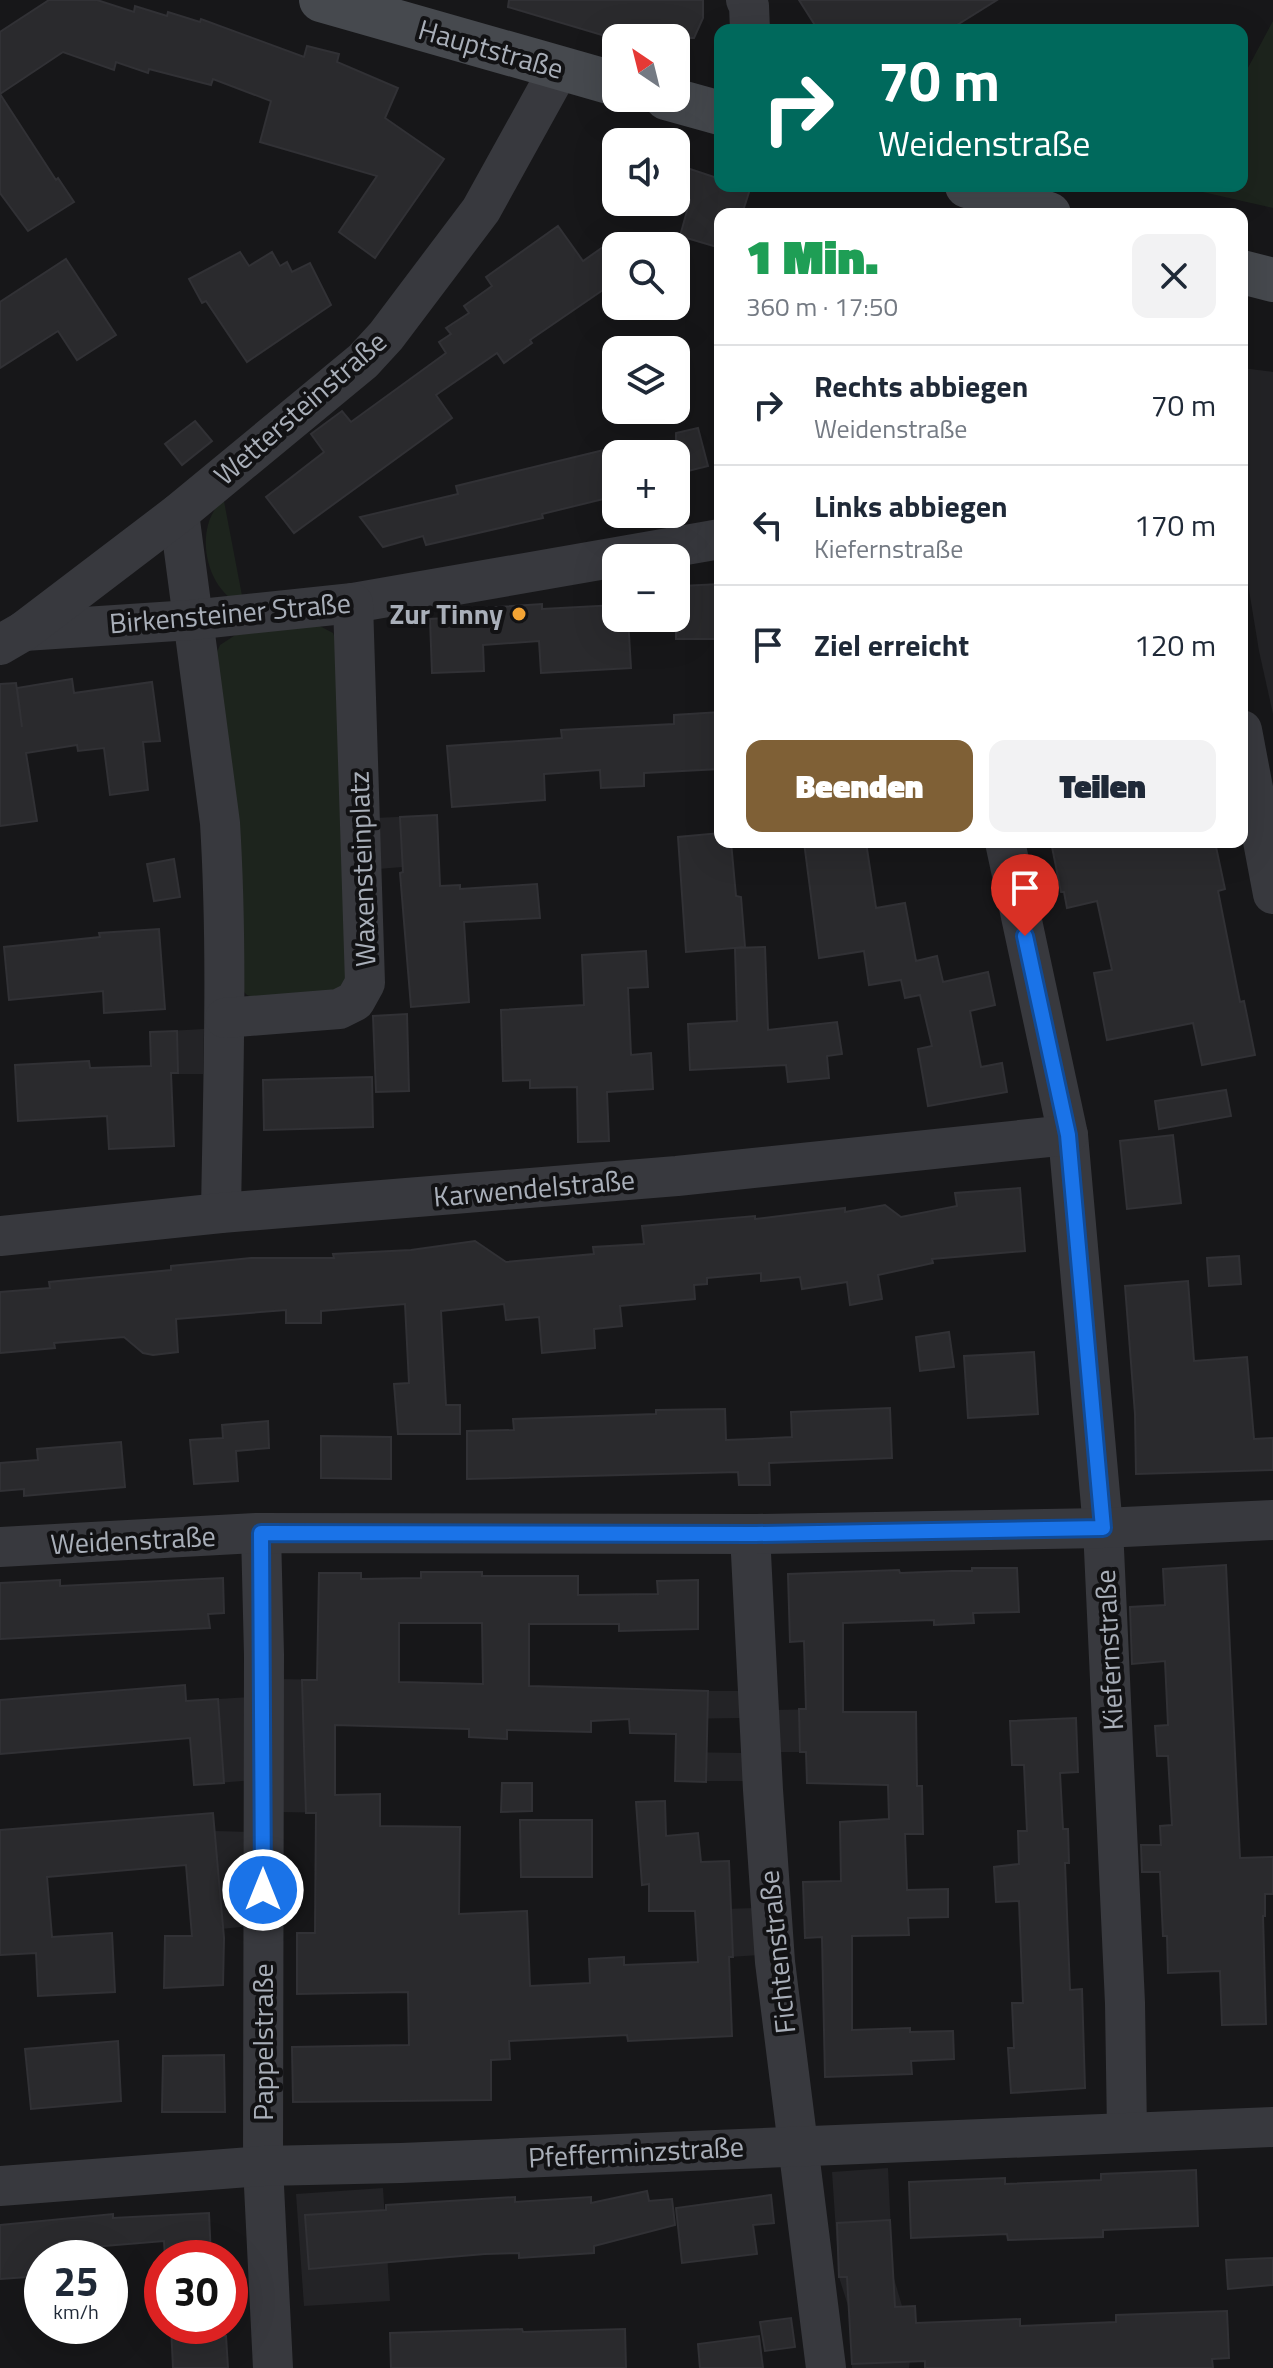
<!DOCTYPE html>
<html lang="de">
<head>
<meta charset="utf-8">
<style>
  :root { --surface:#fff; --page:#f2f2f3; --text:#1f2937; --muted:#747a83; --line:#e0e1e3; --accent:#7f6036 }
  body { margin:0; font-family:"Titillium Web",sans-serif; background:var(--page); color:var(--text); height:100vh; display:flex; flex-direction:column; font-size:30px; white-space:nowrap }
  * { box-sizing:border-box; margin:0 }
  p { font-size:26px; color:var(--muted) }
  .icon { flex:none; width:44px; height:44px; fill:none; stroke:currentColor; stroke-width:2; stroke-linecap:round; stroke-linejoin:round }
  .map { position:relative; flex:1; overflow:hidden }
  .details { position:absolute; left:714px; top:208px; width:534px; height:640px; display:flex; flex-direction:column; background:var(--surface); border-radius:16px; box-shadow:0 8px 32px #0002 }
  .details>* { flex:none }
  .hud { position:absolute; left:714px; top:24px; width:534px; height:168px; border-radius:16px; box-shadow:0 8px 32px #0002; background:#00695c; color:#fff; overflow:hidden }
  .needle { width:52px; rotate:325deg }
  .buttons { position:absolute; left:602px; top:24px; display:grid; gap:16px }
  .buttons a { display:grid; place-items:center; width:88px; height:88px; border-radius:16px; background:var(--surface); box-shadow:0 8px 32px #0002; font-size:40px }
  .speed { position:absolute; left:24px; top:2240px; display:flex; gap:16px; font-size:40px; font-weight:700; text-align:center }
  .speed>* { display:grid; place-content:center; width:104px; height:104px; border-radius:50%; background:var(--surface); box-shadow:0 8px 32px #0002; line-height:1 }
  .speed small { font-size:20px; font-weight:400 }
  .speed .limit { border:12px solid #d22; background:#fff; color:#111 }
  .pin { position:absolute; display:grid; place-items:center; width:68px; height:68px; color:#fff; margin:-82px -34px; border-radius:50% 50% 50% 0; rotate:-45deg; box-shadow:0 0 8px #0007 }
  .pin .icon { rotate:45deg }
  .me { position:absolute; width:88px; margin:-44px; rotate:0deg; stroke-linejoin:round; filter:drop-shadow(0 0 6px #0008) }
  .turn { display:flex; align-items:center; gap:28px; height:168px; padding:0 32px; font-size:36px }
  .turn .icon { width:104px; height:104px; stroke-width:2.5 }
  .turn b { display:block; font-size:56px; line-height:68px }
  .round { display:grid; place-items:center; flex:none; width:84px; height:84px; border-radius:16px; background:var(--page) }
  .head { display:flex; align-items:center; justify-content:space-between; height:136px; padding:0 32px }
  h1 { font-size:48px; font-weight:800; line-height:60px; color:#1e9e55 }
  .cta { display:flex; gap:16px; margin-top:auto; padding:16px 32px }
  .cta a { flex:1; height:92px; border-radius:16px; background:var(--accent); color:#fff; font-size:32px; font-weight:800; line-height:92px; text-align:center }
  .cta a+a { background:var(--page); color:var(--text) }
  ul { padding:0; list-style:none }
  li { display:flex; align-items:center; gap:24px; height:120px; padding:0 32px; border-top:2px solid var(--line) }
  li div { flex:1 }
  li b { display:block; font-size:30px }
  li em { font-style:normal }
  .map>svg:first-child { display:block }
</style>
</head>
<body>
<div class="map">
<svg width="1273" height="2368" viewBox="0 0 1273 2368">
  <rect width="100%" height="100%" fill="#171719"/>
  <g fill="#232326">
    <path d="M1242,368L1273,372V714L1259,651L1242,547Z"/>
    <path d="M437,815L439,864L378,869L375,818Z"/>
    <path d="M204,1029L203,1074H151L150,1032Z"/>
    <path d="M278,1679L330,1680L332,1751H335V1813L279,1812Z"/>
    <path d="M678,1691H740V1718L678,1719Z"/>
    <path d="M250,1697L254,1780L194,1785L187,1701Z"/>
    <path d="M827,1709L828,1752H772L770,1710Z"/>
    <path d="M676,1752L744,1753V1781H676Z"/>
    <path d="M215,1831L252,1832L250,1926L192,1932Z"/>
    <path d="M754,1908L760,1955L698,1959L695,1910Z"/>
    <path d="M888,2168L893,2275L902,2306H915L918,2360H910L909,2368H852L849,2309L839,2277L832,2172Z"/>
    <path d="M383,2188L390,2301L304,2306L296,2194Z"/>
  </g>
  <g fill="#1d241d">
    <path d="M1273,21V208L1185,188L1242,186V79Z"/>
    <path d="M223,496L244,606C214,595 200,555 208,525C210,515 218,505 223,496Z"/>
    <path d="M314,623L333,633L338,645L348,976L342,987L333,991L257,999L247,995L239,987L216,654L220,645L237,634Z"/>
  </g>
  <g fill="#2a2a2d" stroke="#313135" stroke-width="2" fill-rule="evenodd">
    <path d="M49,0H97L134,12L135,6L167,16L168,12L200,22L201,19L304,57L307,46L339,54L337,62L398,88L385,118L444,159L375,258L339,232L377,176L260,142L271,101L213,79L211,85L149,69L148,73L116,62L114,70L63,52L0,94L56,180L58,178L74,202L28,231L0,193V32Z"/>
    <path d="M509,0H703V18L694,38H612L508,7Z"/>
    <path d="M799,0H997L949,30H818Z"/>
    <path d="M681,166L720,179V186H751L742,214H720V248L680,236L690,200L676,196V181Z"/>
    <path d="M558,226L583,261L616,238V281L530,340L532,343L504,363L497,353L436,395L452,418L294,533L266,497L324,452L311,434L342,411L351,422L446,353L439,342L451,334L446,328L469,313L464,306L492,286L486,277Z"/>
    <path d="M240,252L249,266L272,252L280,266L287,262L292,272L310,263L331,305L247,362L206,301L202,303L189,279Z"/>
    <path d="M66,259L116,335L77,360L58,331L0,368V302Z"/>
    <path d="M195,421L212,441L182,465L165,444Z"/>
    <path d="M698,428L708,466L676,474V433Z"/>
    <path d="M608,449L616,484V496L542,514L543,518L426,545L423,536L383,547L360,517L458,494L456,486Z"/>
    <path d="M720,584V639H676V595H683L682,586Z"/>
    <path d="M542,604V609L616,605V618H628L631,668L541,673L539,641L483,645L484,671L432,673L430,619L482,616V608Z"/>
    <path d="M72,679L74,693L152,682L160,741L143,742L148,790L110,795L104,748L78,751L77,745L26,753L37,821L0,826V684L16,683L22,727L17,688Z"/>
    <path d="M720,712V769L644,773V786L601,788L600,770L544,774L545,800L452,807L447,746L562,738L561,730L674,724V715Z"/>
    <path d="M437,815L440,886L460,885V889L537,884L540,918L464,922L469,1002L411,1007L400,873L403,872L400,817Z"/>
    <path d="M720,833V842H731L736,896L741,897L745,947L686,952L678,837Z"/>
    <path d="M804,842H866L876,908L905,903L916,961L937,956L943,982L988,972L995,1005L970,1011L981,1067L1002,1063L1007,1092L928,1106L918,1049L932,1046L920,995L905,998L901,980L869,985L864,951L819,958Z"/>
    <path d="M1051,842H1215L1225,889L1218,891L1240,1002L1244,1001L1255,1055L1202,1065L1193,1023L1107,1040L1094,973L1112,970L1097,901L1067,908L1064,892H1061Z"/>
    <path d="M174,859L180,897L154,901L147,864Z"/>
    <path d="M159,929L165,1009L104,1013L103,991L9,1000L4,947L100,937L99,933Z"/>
    <path d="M765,947L768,1030L837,1022L842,1054L827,1056L829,1078L788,1082L786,1065L690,1070L688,1024L737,1021L735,948Z"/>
    <path d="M646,951L648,987L628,988L631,1055L651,1053L653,1089L607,1092L609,1141L578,1142L577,1087L530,1088V1080L503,1081L501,1010L584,1005L582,955Z"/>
    <path d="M407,1014L409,1091L376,1092L373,1016Z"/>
    <path d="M177,1031L178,1073H171L174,1146L109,1149L107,1116L18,1121L15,1065L89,1061L90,1068L151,1066L150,1032Z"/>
    <path d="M372,1077L373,1127L264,1130L263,1080Z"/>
    <path d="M1226,1090L1231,1116L1159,1129L1155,1101Z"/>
    <path d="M1173,1135L1181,1203L1127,1209L1120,1141Z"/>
    <path d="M1020,1188L1025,1251L932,1259L933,1263L878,1275L882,1299L850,1305L847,1282L802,1289L800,1277L761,1281V1273L707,1278V1284L694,1285L695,1299L620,1306L622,1326L594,1329L595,1348L542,1353L539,1317L506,1320L504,1304L441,1311L446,1405H460V1434H398L394,1384L409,1383L405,1304L321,1311V1323H286V1310L176,1319L178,1352L153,1355L143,1353L124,1337L54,1343L55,1348L0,1353V1292L50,1288L49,1282L171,1270V1266L251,1258H334L333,1254L411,1250L475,1241L506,1262L594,1254L593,1247L644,1244L642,1226L755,1216V1219L845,1208V1212L885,1205L901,1217L957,1206L955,1193Z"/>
    <path d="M1239,1256L1241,1284L1209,1286L1207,1258Z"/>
    <path d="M1188,1281L1194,1361L1247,1357L1254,1439L1273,1438V1470L1136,1474L1135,1414L1125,1286Z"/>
    <path d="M949,1332L954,1367L920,1371L916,1337Z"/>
    <path d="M1034,1352L1038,1414L968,1418L964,1356Z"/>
    <path d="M890,1408L892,1458L769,1463L770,1485H739L738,1472L467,1479V1431L514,1430L513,1419L656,1414V1410L725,1409L726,1440L753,1439L792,1437L791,1412Z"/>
    <path d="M268,1421L269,1448L236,1451L238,1481L194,1484L190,1440L223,1438L222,1425Z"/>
    <path d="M321,1436L391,1437V1479L321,1478Z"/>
    <path d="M121,1442L125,1487L24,1496V1489L0,1491V1463L38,1460L37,1449Z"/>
    <path d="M1226,1565L1240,1858L1273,1857V1894H1265V1916H1263L1266,2024L1222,2025L1220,1971L1168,1973L1167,1936H1163L1160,1872H1142L1141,1845H1161L1160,1826L1172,1825L1168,1756H1157L1155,1726L1168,1725L1165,1661L1132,1664L1130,1607L1165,1605L1163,1569Z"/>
    <path d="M972,1568H1017L1019,1612L973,1613L974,1623L934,1625V1620L843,1623V1712H916L917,1786H922L923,1834H905L907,1890L948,1889V1917L908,1918L909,1935L852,1936V2030L910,2028V2032L953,2031L954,2059L911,2061L912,2074L825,2077L822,1937L805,1938L803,1882L841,1881L840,1822L889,1819L888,1785L807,1783L806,1752H800L799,1709H806L804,1641L790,1642L788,1574L899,1570L900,1573L952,1571H972Z"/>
    <path d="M421,1572H482V1576H578V1595L658,1594L657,1581L698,1580V1629L619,1631V1624H529V1686L708,1691L706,1782L675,1781L676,1734L630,1733L629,1719L591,1721V1732L507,1730V1739L469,1737V1729L335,1725V1795L380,1794V1826L460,1827L459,1914L527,1911L530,1986L590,1983L589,1959L624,1957V1965L698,1962L695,1911H649V1884L642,1885L636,1802L665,1801L666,1836L698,1833L701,1862L729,1861L733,1957H729L732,2036L628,2041L627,2035L509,2041L510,2059L491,2060V2100L293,2102L292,2047L409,2045L408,1992L297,1994V1933H315L316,1813H306L302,1680H317L319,1573H361V1579L421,1578ZM399,1623H482L483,1684L399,1682Z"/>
    <path d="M223,1578L224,1613L208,1614L210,1628L0,1639V1583L60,1580V1586Z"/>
    <path d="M185,1685L186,1701L218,1699L224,1783L194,1785L190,1738L0,1754V1700Z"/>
    <path d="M1076,1718L1078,1772L1060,1773L1063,1829H1068L1069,1863H1065L1070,1990L1082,1989L1085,2088L1011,2093L1008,2048H1014L1012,2003H1023L1019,1901L996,1902L994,1867L1019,1864L1018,1831H1027L1024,1765H1012L1010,1721Z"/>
    <path d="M502,1783H532V1811L501,1812Z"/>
    <path d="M213,1813L224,1938L223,1985L164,1988L165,1936H192L186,1865L47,1877L52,1937L112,1933L115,1992L38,1996L36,1953L0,1955V1830Z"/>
    <path d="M520,1820H592V1877H521Z"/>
    <path d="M118,2041L121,2101L31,2109L25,2049Z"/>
    <path d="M224,2055L225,2112H162L163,2056Z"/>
    <path d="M1196,2170L1198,2226L1103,2230V2237L1008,2240L1007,2234L911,2238L909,2182L1005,2178V2184L1101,2180V2174Z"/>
    <path d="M647,2191L649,2201L672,2199L675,2225L594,2246V2253L519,2258V2253L485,2254L309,2269L305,2215L386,2210V2205L515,2197V2202L591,2197V2203Z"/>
    <path d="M771,2195L774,2223L753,2225L757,2254L682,2263L676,2208Z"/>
    <path d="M209,2213L211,2258H165L164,2241L80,2248L81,2258H42V2276L0,2279V2225L113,2214V2218Z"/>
    <path d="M890,2220L895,2307L915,2306L916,2323L1020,2319V2326L1116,2322V2315L1227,2311L1229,2358L1212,2359L1213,2368H925V2361L852,2364L847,2277H839L837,2223Z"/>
    <path d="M1273,2258V2285L1228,2289L1226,2260Z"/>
    <path d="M791,2318L795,2347L765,2351L760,2322Z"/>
    <path d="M171,2326H214V2336H226L228,2368H173Z"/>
    <path d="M522,2329L523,2332L625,2329L626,2368H391L390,2333Z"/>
    <path d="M759,2336L763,2368H700L698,2344Z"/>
  </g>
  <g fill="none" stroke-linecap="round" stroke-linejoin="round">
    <g stroke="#38393e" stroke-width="40">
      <path d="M746,0L749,6L750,30"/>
      <path d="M179,513L220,823C228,953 223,1083 221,1213"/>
      <path d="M24,631L191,620L353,603L720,539"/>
      <path d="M0,645L24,631L179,513L363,361L386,336L481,210L559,69"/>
      <path d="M1242,730L1273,894"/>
      <path d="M1005,842L1068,1135L1103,1528L1125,2003L1127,2131"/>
      <path d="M225,1018L339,1009L355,1001L365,983L353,603"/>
      <path d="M0,1236L221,1213L677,1176L1068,1135"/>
      <path d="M261,1533L264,1655L263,2166L273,2368"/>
      <path d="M750,1534L763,1790L775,1962L826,2368"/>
      <path d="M0,1547L256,1533L756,1534L1103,1528L1273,1520"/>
      <path d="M0,2186L263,2166L401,2163L1273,2127"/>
    </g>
    <g stroke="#46494e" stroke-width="44">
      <path d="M321,0L616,84"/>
      <path d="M666,98L720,113"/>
      <path d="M967,186L1049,214"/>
      <path d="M1242,272L1273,280"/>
    </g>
  </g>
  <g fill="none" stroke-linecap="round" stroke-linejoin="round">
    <g stroke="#114b97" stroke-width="20">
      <path id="route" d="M263,1890L261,1533L756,1534L1103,1528L1068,1135L1025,936"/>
    </g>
    <use href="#route" stroke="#1a73e8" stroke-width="14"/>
  </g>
  <circle fill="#f4a434" stroke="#121214" stroke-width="3" cx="519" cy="614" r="8"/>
  <g text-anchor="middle" stroke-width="8" stroke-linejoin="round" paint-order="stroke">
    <g font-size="28" fill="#a9afb9" stroke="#121214">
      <text transform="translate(491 49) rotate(16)" y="10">Hauptstraße</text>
      <text transform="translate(300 408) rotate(-41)" y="10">Wettersteinstraße</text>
      <text transform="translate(230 613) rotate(-5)" y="10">Birkensteiner Straße</text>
      <text transform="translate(362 869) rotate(-92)" y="10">Waxensteinplatz</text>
      <text transform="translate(534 1188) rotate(-5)" y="10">Karwendelstraße</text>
      <text transform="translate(133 1540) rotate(-3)" y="10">Weidenstraße</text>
      <text transform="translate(1109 1650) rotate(-93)" y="10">Kiefernstraße</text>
      <text transform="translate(777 1952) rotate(-96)" y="10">Fichtenstraße</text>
      <text transform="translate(263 2042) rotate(-90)" y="10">Pappelstraße</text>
      <text transform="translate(636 2152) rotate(-3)" y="10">Pfefferminzstraße</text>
    </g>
    <g font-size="28" font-weight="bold" fill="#a9afb9" stroke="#121214" text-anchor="end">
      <text x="503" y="624">Zur Tinny</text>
    </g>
  </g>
</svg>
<div class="buttons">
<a><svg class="needle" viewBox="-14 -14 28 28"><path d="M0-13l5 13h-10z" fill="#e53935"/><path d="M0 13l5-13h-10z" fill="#747a83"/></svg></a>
<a><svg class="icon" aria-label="sound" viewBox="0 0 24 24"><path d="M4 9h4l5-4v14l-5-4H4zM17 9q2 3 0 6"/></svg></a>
<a><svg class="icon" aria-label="search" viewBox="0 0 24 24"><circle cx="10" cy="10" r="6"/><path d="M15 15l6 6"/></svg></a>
<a><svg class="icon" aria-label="layers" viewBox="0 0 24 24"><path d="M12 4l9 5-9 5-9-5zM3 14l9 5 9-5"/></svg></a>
<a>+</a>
<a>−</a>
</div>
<div class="speed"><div>25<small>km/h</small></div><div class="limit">30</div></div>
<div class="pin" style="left:1025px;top:936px;background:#d93025"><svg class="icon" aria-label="arrive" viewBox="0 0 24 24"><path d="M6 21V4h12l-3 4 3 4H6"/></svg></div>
<svg class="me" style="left:263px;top:1890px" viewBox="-20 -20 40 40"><circle r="17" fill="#1a73e8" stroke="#fff" stroke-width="3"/><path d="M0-11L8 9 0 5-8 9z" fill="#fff"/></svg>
<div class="hud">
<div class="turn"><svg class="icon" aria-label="right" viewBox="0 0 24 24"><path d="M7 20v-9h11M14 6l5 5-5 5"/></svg><div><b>70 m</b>Weidenstraße</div></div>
</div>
<section class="details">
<div class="head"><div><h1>1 Min.</h1><p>360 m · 17:50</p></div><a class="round"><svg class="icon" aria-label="close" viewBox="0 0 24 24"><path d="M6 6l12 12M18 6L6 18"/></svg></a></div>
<ul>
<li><svg class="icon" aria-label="right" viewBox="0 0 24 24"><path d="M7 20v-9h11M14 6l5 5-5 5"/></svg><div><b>Rechts abbiegen</b><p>Weidenstraße</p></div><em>70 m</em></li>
<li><svg class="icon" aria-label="left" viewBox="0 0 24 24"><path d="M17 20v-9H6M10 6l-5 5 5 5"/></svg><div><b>Links abbiegen</b><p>Kiefernstraße</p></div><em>170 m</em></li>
<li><svg class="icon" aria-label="arrive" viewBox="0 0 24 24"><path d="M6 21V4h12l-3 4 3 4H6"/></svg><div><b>Ziel erreicht</b></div><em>120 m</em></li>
</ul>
<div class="cta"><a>Beenden</a><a>Teilen</a></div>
</section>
</div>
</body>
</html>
